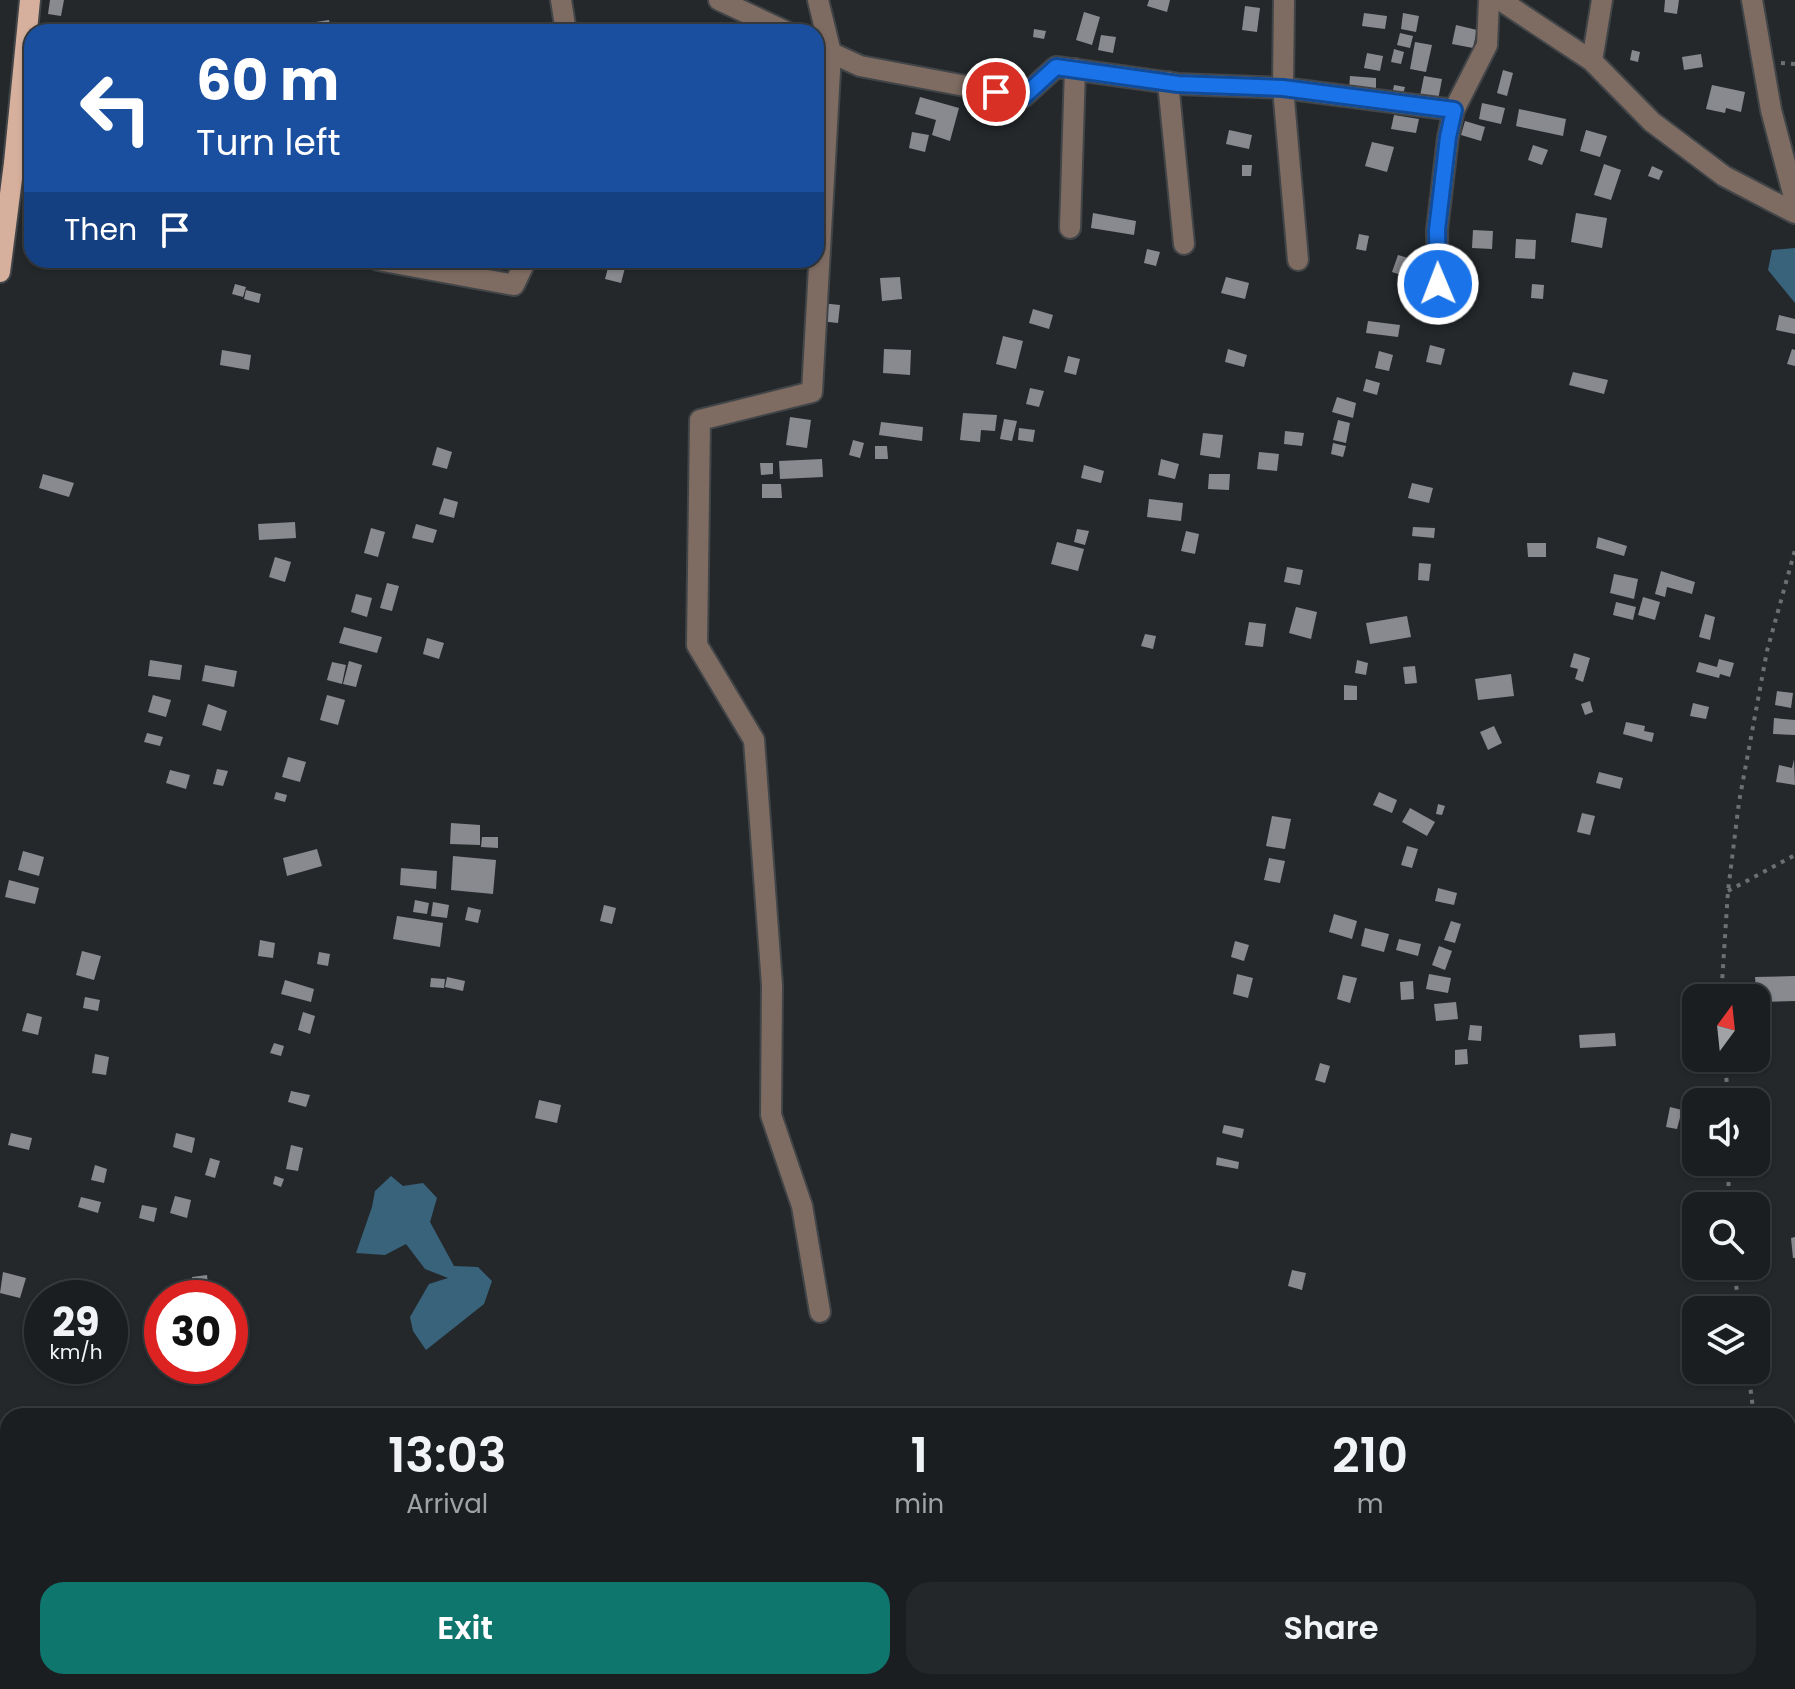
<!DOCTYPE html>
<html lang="en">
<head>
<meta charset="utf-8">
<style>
  :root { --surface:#1b1e20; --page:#242729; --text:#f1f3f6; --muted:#a0a2a5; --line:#393c3e; --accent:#0f766e }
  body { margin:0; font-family:Poppins,sans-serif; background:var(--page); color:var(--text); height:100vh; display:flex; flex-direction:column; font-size:30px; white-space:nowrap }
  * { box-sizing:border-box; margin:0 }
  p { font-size:26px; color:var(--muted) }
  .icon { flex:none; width:44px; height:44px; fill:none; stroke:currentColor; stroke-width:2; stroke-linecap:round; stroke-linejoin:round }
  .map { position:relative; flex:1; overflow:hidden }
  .details { position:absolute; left:0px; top:1408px; width:1796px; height:282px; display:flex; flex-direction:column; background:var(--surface); border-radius:24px 24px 0 0; box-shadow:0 2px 6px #0004,0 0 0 2px var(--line) }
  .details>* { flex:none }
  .top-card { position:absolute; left:24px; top:24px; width:800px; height:244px; border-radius:24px; box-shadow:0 2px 6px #0004,0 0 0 2px var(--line); background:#1a4fa0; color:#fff; overflow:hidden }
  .needle { width:52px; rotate:15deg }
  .tools { position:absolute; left:1682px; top:984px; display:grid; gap:16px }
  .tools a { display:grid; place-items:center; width:88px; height:88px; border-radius:16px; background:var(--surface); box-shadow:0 2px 6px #0004,0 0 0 2px var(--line); font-size:40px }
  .speed { position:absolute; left:24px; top:1280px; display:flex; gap:16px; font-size:40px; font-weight:700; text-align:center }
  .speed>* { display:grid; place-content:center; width:104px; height:104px; border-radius:50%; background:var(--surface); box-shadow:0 2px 6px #0004,0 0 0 2px var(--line); line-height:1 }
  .speed small { font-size:20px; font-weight:400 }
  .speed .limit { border:12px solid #d22; background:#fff; color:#111 }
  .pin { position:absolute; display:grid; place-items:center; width:68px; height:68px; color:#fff; margin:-34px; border:4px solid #fff; border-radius:50%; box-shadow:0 2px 8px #0007 }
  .me { position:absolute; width:88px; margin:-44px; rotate:359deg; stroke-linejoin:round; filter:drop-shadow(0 0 6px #0008) }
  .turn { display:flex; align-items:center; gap:28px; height:168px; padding:0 40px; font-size:36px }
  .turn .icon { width:104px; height:104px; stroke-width:2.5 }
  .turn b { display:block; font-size:56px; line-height:68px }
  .then { display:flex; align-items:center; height:76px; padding:0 40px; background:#0003; gap:16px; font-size:30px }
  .eta { display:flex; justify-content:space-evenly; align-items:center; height:136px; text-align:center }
  .eta b { font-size:48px; font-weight:600; line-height:56px }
  .action { display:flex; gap:16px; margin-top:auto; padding:16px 40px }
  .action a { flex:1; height:92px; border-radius:24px; background:var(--accent); color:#fff; font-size:32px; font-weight:600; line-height:92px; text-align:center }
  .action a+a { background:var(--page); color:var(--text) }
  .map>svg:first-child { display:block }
</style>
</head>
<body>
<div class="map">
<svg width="1795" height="1689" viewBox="0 0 1795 1689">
  <rect width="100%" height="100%" fill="#24282b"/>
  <g fill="#38637b">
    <path d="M1795,248V303L1768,270L1772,250Z"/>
    <path d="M391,1176L403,1186L423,1183L437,1198L430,1222L454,1266L478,1267L492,1281L484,1304L426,1350L413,1331L410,1317L429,1284L448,1278L425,1269L406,1244L385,1255L356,1253L372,1207L375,1191Z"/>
    <path d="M824,1682H923L930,1688L823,1689Z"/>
  </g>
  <g fill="#898a8f">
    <path d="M50,0H64L61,16L48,14Z"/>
    <path d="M1149,0H1170L1167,12L1147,6Z"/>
    <path d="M1665,0H1679L1677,14L1664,12Z"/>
    <path d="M1245,6L1260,8L1257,32L1242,30Z"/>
    <path d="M1084,12L1100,17L1092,45L1076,40Z"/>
    <path d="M1364,13L1387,16L1385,29L1362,26Z"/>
    <path d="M1403,13L1419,16L1416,32L1401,29Z"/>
    <path d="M329,20L331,32H305L303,24Z"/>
    <path d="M1456,25L1477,30L1473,48L1452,44Z"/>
    <path d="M1034,29L1046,31L1044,39L1033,37Z"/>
    <path d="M1400,33L1413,36L1410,48L1397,45Z"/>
    <path d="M1101,35L1116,37L1113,53L1098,50Z"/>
    <path d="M1415,42L1432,45L1426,72L1410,69Z"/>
    <path d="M1394,49L1404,52L1401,64L1391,62Z"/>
    <path d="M1632,50L1640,52L1638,62L1630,60Z"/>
    <path d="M1367,53L1383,56L1380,71L1364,68Z"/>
    <path d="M1701,54L1703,67L1684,70L1682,57Z"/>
    <path d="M1503,70L1513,73L1507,96L1497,93Z"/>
    <path d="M1350,76L1376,78V91L1349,90Z"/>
    <path d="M1424,76L1442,79L1438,100L1420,96Z"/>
    <path d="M1394,85L1405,87L1402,98L1392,96Z"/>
    <path d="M1712,85L1745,92L1741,112L1726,108L1725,113L1706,109Z"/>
    <path d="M920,97L959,108L950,141L932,135L936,120L915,114Z"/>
    <path d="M1482,103L1505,108L1501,124L1479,119Z"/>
    <path d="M1519,109L1566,119L1563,136L1516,126Z"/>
    <path d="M1394,115L1419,119L1416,133L1391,129Z"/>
    <path d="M1465,121L1485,127L1481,141L1461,135Z"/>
    <path d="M1229,130L1252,135L1249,149L1226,144Z"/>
    <path d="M1586,130L1607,136L1600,157L1580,151Z"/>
    <path d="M912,132L929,135L925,152L909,148Z"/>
    <path d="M1372,142L1394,147L1387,172L1365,166Z"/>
    <path d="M1533,145L1548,150L1542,165L1528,160Z"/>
    <path d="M1604,164L1621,170L1611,200L1594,195Z"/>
    <path d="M1242,165H1252L1251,176H1242Z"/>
    <path d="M1652,166L1663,171L1659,180L1648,176Z"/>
    <path d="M1093,213L1136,221L1134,235L1091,228Z"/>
    <path d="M1576,213L1607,218L1602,248L1571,242Z"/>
    <path d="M1473,230L1493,231L1492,249L1472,248Z"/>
    <path d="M1359,234L1369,236L1366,251L1356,249Z"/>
    <path d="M1516,239L1536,240L1535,259L1515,258Z"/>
    <path d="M1147,249L1160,252L1156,266L1144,263Z"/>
    <path d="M1398,255L1415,260L1410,278L1392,272Z"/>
    <path d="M609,264L625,268L621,283L605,279Z"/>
    <path d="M900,277L902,299L882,301L880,278Z"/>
    <path d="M1226,277L1249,283L1245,299L1221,293Z"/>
    <path d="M235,284L246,287L243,297L232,294Z"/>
    <path d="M1532,284L1544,285L1543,299L1531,298Z"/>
    <path d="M246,290L261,294L259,303L244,299Z"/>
    <path d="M821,303L840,305L838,323L819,321Z"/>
    <path d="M1033,309L1053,315L1049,329L1029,323Z"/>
    <path d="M1779,315L1795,319V334L1776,330Z"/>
    <path d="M1368,321L1400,325L1398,337L1366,333Z"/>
    <path d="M1003,336L1023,341L1016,369L996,364Z"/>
    <path d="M1430,345L1445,349L1441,365L1426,362Z"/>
    <path d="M884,349L911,350L910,375L883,373Z"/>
    <path d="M1228,349L1247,355L1244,367L1225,362Z"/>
    <path d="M1792,349L1795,350V366L1787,364Z"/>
    <path d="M222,350L251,355L249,370L220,365Z"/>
    <path d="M1379,351L1393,355L1389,371L1375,368Z"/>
    <path d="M1068,356L1080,359L1076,375L1064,372Z"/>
    <path d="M1573,372L1608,380L1604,394L1569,385Z"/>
    <path d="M1366,379L1380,383L1377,395L1363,391Z"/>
    <path d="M1030,388L1044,391L1039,407L1026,404Z"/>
    <path d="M1337,397L1356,403L1353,418L1332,412Z"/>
    <path d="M963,413L997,415L995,431L981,430L980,442L960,440Z"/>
    <path d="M790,417L811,420L807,448L786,445Z"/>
    <path d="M1004,419L1017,421L1012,441L1000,439Z"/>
    <path d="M1338,420L1350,423L1346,443L1333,440Z"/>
    <path d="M881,422L923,427L922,441L879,435Z"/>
    <path d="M1019,428L1035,430L1033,442L1018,440Z"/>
    <path d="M1285,431L1304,433L1302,446L1284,444Z"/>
    <path d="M1203,433L1223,435L1220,458L1200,455Z"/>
    <path d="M853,440L864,443L860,458L849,455Z"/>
    <path d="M1333,443L1346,446L1343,457L1331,454Z"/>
    <path d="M875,446H887L888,459H875Z"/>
    <path d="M437,447L452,452L447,469L432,465Z"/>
    <path d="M1259,452L1279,454L1277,471L1257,469Z"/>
    <path d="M822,459L823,477L780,479L779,461Z"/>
    <path d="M1161,459L1179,464L1175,479L1158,475Z"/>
    <path d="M760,463H773V474L761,475Z"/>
    <path d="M1084,465L1104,471L1101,483L1081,478Z"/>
    <path d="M43,474L74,483L69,497L39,488Z"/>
    <path d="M1209,474H1230L1229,490L1208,489Z"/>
    <path d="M1412,483L1433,488L1429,503L1408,498Z"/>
    <path d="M762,484H781L782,498H762Z"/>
    <path d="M444,498L458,502L454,518L439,514Z"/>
    <path d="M1149,499L1183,503L1181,521L1147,517Z"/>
    <path d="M295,522L296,538L259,540L258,524Z"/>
    <path d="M416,524L437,530L433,543L412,538Z"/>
    <path d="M1413,527L1435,528L1434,538L1412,536Z"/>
    <path d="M371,528L385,532L378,557L364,553Z"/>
    <path d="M1077,529L1089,531L1085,545L1074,542Z"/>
    <path d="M1186,531L1199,534L1195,554L1181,551Z"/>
    <path d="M1598,537L1627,546L1624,556L1596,548Z"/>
    <path d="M1057,542L1084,549L1078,571L1051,564Z"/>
    <path d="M1527,543H1546V557H1528Z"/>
    <path d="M275,557L291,562L285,582L269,577Z"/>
    <path d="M1419,563L1431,564L1429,581L1418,580Z"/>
    <path d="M1287,567L1303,570L1300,585L1284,582Z"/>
    <path d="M1661,571L1695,582L1692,594L1667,587L1665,597L1655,594Z"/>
    <path d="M1614,574L1638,579L1634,599L1610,593Z"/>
    <path d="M387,583L399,586L392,611L380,608Z"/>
    <path d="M356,594L372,598L367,617L351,612Z"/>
    <path d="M1643,597L1660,602L1655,620L1638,615Z"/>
    <path d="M1616,602L1636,607L1633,620L1613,615Z"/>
    <path d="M1296,607L1317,612L1311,639L1289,633Z"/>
    <path d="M1705,614L1715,617L1710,640L1699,637Z"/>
    <path d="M1407,616L1411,637L1370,644L1366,623Z"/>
    <path d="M1249,622L1266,624L1263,647L1245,645Z"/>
    <path d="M344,627L382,637L377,653L339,643Z"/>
    <path d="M1145,634L1156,636L1153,649L1141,646Z"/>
    <path d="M427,638L444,643L439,659L423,654Z"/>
    <path d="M1574,653L1590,658L1583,682L1575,679L1578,669L1570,667Z"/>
    <path d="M1719,659L1734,663L1730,677L1720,674L1719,678L1696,672L1699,662L1717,667Z"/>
    <path d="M150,660L182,665L180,680L148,676Z"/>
    <path d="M1357,660L1368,663L1366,675L1355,673Z"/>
    <path d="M349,661L362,665L356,687L343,684Z"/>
    <path d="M332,662L346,665L342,684L327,680Z"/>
    <path d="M205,665L237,671L234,687L202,681Z"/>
    <path d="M1415,666L1417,683L1405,684L1403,667Z"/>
    <path d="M1511,674L1514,696L1478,700L1475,679Z"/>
    <path d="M1344,685L1357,686V700H1344Z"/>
    <path d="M1777,691L1793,693L1791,708L1775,705Z"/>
    <path d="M153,695L171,700L166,717L148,712Z"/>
    <path d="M327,695L345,700L338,725L320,720Z"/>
    <path d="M1590,701L1593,712L1585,715L1581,704Z"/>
    <path d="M1693,703L1709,707L1706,719L1690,716Z"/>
    <path d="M208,704L227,711L221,731L202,725Z"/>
    <path d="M1774,718L1795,720V735L1773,734Z"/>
    <path d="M1626,722L1645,726L1644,731L1654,733L1652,742L1623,734Z"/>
    <path d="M1494,726L1502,743L1488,750L1480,732Z"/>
    <path d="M147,733L163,737L160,746L144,742Z"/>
    <path d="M288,757L306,762L300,782L282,777Z"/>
    <path d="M1794,759L1795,785L1776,782L1779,765L1792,768Z"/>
    <path d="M217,769L228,771L223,786L213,784Z"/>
    <path d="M170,770L190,775L186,789L166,783Z"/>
    <path d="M1599,772L1623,778L1620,789L1596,783Z"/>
    <path d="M276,792L287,795L285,802L274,799Z"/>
    <path d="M1379,792L1397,800L1392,813L1373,805Z"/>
    <path d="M1438,804L1445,806L1442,815L1436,814Z"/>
    <path d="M1410,808L1435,822L1427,836L1402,822Z"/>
    <path d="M1582,813L1595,816L1590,835L1577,832Z"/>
    <path d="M1272,816L1291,819L1285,849L1266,846Z"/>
    <path d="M451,823L480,825V845L450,844Z"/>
    <path d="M482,837H498V848L481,847Z"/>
    <path d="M1407,846L1418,849L1412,868L1401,865Z"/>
    <path d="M317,849L322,866L287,876L283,858Z"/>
    <path d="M23,851L44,857L39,876L18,870Z"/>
    <path d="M453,856L496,860L493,894L451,890Z"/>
    <path d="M1269,858L1285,861L1280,883L1264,880Z"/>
    <path d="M401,868L437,871L436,889L400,885Z"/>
    <path d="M9,880L39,888L35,904L5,897Z"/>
    <path d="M1438,888L1457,893L1454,905L1435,901Z"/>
    <path d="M415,900L429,903L427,914L413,912Z"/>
    <path d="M433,902L449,905L447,918L431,916Z"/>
    <path d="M604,905L616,908L612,924L600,921Z"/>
    <path d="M468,907L481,910L478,923L465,920Z"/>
    <path d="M1334,914L1357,921L1352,939L1329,932Z"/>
    <path d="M397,916L443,923L440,947L393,939Z"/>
    <path d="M1451,921L1461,924L1455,943L1444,940Z"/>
    <path d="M1365,928L1389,934L1384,952L1361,946Z"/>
    <path d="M1399,939L1421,944L1418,956L1396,950Z"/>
    <path d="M260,940L275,943L273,958L258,956Z"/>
    <path d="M1235,941L1249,945L1244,961L1231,957Z"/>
    <path d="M1439,946L1452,951L1445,970L1432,965Z"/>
    <path d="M82,951L101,956L94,980L76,975Z"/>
    <path d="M319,952L330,954L328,966L317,964Z"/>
    <path d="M1237,974L1253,978L1248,998L1233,994Z"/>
    <path d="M1429,974L1451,978L1448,993L1426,989Z"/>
    <path d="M1343,975L1357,978L1350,1003L1337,999Z"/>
    <path d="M1795,976V1001L1757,1002L1755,977Z"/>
    <path d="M447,977L465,981L463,991L445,987Z"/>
    <path d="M431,978L445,979L444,988L430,987Z"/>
    <path d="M285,980L314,989L311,1002L281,994Z"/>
    <path d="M1413,981L1414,999L1401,1000L1400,982Z"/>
    <path d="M85,997L100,1000L98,1011L83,1008Z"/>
    <path d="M1456,1002L1458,1019L1436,1021L1434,1004Z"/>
    <path d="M303,1012L315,1016L310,1034L298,1030Z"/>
    <path d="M27,1013L42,1017L38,1035L22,1031Z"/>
    <path d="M1470,1025L1482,1026L1481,1041L1468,1040Z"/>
    <path d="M1615,1033L1616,1046L1580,1048L1579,1035Z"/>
    <path d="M274,1043L284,1046L281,1056L270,1053Z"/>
    <path d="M1467,1049L1468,1064L1455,1065V1050Z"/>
    <path d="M95,1054L109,1057L106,1075L92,1073Z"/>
    <path d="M1320,1063L1330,1066L1325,1083L1315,1080Z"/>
    <path d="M291,1091L310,1095L306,1107L288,1102Z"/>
    <path d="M539,1100L561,1105L557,1123L535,1118Z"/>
    <path d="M1670,1107L1682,1110L1677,1129L1666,1127Z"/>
    <path d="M1224,1125L1244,1129L1242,1138L1222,1133Z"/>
    <path d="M11,1133L32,1138L29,1150L8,1145Z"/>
    <path d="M176,1133L195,1138L192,1153L173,1147Z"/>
    <path d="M291,1145L303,1148L298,1171L286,1169Z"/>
    <path d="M1217,1157L1239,1162L1238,1169L1216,1165Z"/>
    <path d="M210,1158L220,1161L215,1178L205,1175Z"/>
    <path d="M95,1165L107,1169L104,1183L91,1180Z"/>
    <path d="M275,1176L284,1179L281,1187L273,1184Z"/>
    <path d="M175,1196L191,1200L187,1218L170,1213Z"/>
    <path d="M81,1197L101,1202L98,1213L78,1207Z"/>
    <path d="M142,1205L157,1208L154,1222L139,1218Z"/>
    <path d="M1795,1237V1258H1793L1791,1238Z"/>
    <path d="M1292,1270L1306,1273L1302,1290L1288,1286Z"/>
    <path d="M3,1272L26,1278L20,1298L0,1293Z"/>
    <path d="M207,1275L209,1294L194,1296L192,1277Z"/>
    <path d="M230,1301H235L237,1316H230Z"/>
    <path d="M110,1348L119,1350L117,1361L110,1359Z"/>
  </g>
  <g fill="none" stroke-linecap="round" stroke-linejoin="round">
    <g stroke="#424548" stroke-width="24">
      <g id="minor">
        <path d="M561,0L566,32"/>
        <path d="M719,0L787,32"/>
        <path d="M818,0L831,53L812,392L700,420L697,645L754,740L772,985L771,1115L802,1206L820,1312"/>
        <path d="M1284,0L1283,88L1298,260"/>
        <path d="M1500,0L1592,61L1652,122L1724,176L1795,213"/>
        <path d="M1752,0L1771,110L1795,201"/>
        <path d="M823,49L860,66L1023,97L1056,67L1178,84L1283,88L1454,110"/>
        <path d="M1592,61L1602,0"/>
        <path d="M1168,82L1184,244"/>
        <path d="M14,163L32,167"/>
        <path d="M1070,228L1075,69"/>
        <path d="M378,260L514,285L526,260"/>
        <path d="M1439,311L1437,230L1448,137L1454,110L1487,45L1489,0"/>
      </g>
    </g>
    <g stroke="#424548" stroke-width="24">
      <path id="major" d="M0,272L14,163L30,0"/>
    </g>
    <g stroke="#6d7073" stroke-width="4" stroke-dasharray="4 6" stroke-linecap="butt">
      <path d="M1781,63L1795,64"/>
      <path d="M1728,891L1795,855"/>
      <path d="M1721,998L1728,891L1739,802L1767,651L1795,550"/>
      <path d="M1725,1058L1728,1102"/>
      <path d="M1728,1206L1729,1162"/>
      <path d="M1734,1266L1739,1310"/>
      <path d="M1748,1370L1754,1416"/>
      <path d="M1788,1534L1795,1551"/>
      <path d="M957,1682L959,1689"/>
      <path d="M1732,1682V1689"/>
      <path d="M278,1689L290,1682"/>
    </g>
    <use href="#minor" stroke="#7e6c62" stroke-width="20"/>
    <use href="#major" stroke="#d6b09d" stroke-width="20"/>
  </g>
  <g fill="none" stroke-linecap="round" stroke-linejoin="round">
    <g stroke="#114b97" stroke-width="20">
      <path id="route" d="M996,92L1023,97L1056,67L1178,84L1283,88L1454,110L1448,137L1437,230L1438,284"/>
    </g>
    <use href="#route" stroke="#1a73e8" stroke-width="14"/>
  </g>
</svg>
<div class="tools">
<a><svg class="needle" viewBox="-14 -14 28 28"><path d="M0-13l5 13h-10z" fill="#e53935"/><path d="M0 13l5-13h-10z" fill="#a0a2a5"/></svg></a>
<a><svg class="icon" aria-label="sound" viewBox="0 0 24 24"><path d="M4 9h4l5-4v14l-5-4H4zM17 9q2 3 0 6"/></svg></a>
<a><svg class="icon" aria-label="search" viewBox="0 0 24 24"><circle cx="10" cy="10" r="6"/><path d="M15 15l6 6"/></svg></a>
<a><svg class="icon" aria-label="layers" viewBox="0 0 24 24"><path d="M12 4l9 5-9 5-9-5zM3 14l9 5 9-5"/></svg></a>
</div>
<div class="speed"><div>29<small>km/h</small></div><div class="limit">30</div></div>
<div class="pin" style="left:996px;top:92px;background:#d93025"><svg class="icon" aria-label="arrive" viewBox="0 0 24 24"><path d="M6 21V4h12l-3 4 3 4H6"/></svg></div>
<svg class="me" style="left:1438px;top:284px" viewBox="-20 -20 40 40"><circle r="17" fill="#1a73e8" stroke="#fff" stroke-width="3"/><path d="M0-11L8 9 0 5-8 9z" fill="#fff"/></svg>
<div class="top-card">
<div class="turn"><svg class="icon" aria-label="left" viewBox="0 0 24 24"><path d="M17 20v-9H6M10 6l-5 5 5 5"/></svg><div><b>60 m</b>Turn left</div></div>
<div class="then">Then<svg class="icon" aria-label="arrive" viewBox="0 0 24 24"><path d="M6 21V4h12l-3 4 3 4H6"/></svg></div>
</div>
<section class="details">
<div class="eta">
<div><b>13:03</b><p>Arrival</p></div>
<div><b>1</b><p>min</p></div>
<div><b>210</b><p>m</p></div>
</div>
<div class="action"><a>Exit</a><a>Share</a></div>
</section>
</div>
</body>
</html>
